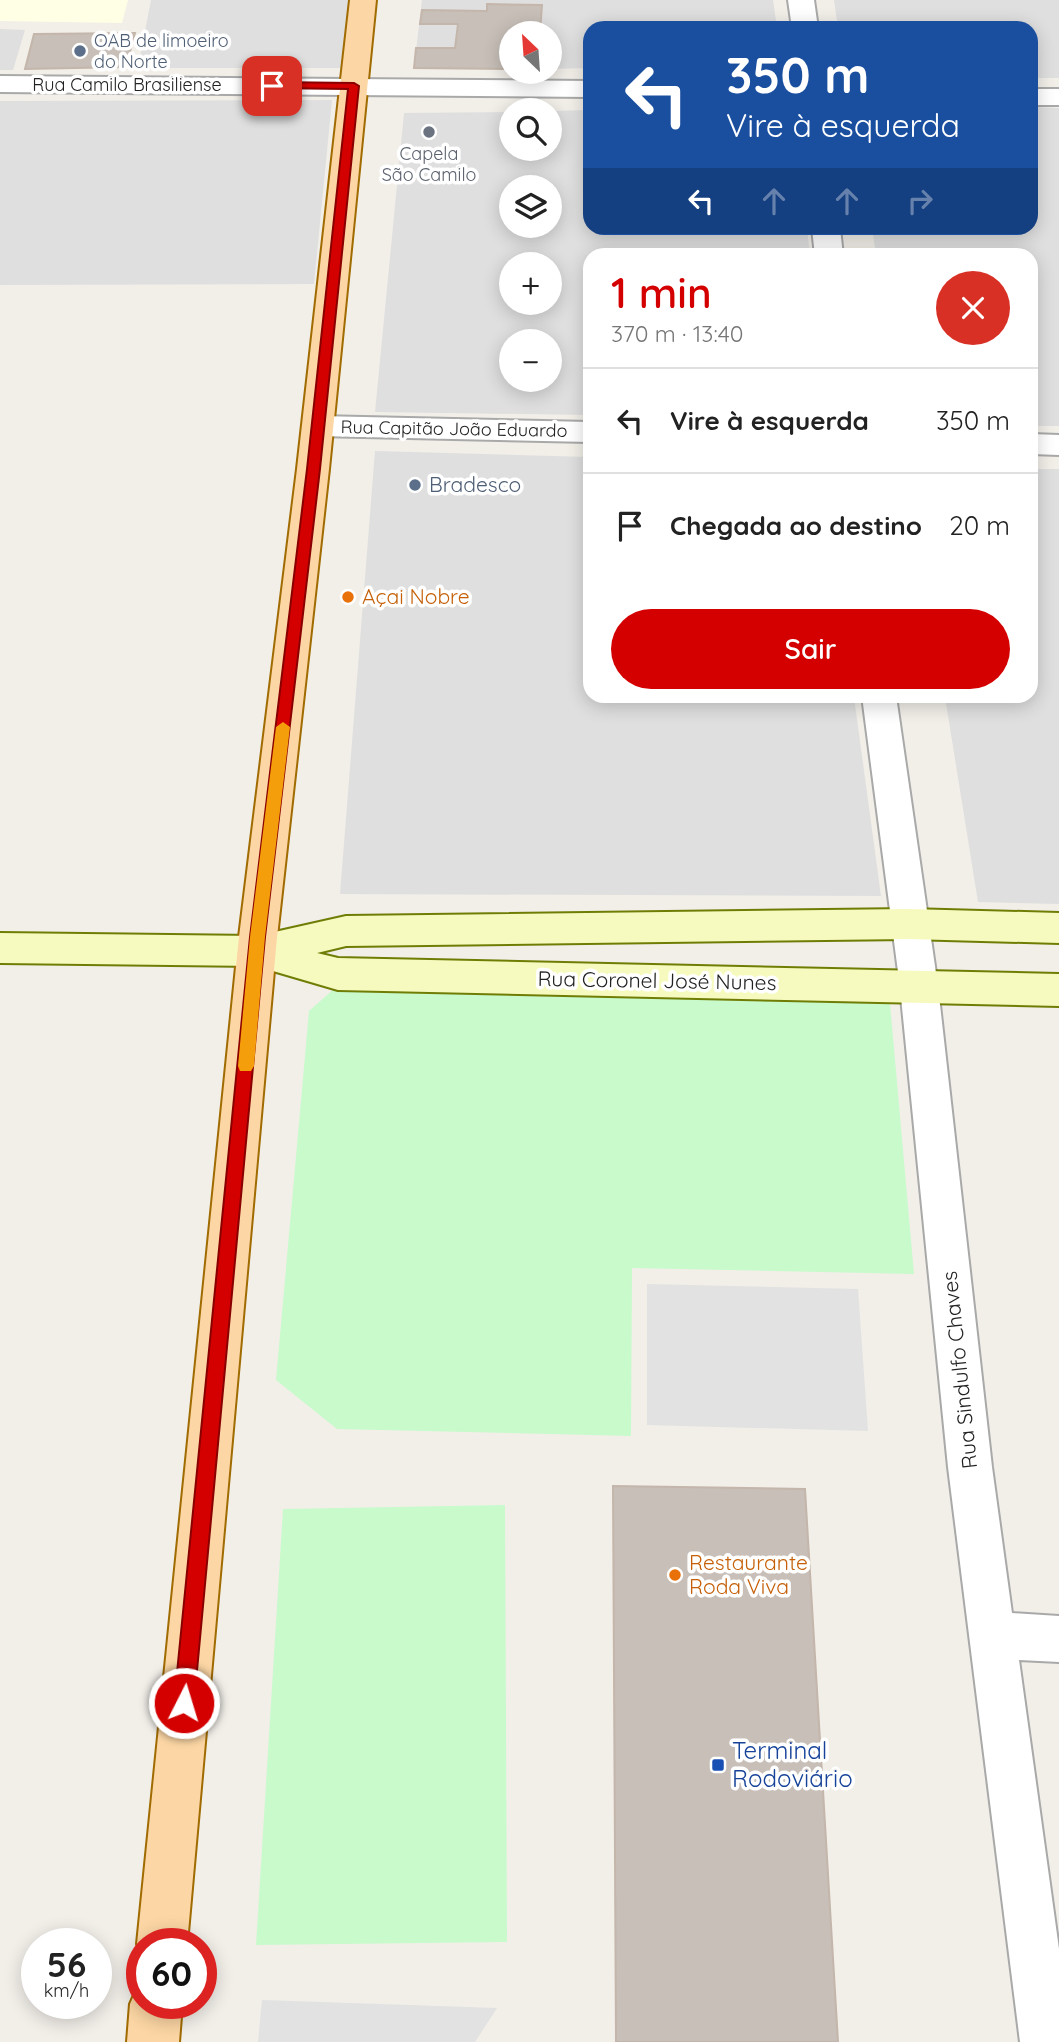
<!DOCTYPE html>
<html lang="pt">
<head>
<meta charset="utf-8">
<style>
  :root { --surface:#fff; --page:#f2f2f2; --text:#222; --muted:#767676; --line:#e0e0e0; --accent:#d40000 }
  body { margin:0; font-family:Quicksand,sans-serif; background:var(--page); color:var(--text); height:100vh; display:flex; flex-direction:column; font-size:26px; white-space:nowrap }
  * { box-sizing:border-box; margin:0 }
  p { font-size:23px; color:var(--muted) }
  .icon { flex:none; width:38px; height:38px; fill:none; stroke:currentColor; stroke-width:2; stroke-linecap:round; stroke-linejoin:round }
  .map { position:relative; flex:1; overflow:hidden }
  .side { position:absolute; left:583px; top:248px; width:455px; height:455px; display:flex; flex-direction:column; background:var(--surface); border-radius:21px; box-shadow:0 4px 18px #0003 }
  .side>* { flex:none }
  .banner { position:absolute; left:583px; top:21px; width:455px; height:214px; border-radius:21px; box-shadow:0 4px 18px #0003; background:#1a4fa0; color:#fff; overflow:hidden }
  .needle { width:46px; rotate:335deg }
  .buttons { position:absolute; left:499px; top:21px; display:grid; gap:14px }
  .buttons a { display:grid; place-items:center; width:63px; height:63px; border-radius:50%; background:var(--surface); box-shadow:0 4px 18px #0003; font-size:35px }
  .speed { position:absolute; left:21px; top:1928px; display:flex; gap:14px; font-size:35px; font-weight:700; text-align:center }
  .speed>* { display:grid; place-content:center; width:91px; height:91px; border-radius:50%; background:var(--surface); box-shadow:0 4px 18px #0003; line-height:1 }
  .speed small { font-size:18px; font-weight:400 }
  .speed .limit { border:10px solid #d22; background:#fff; color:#111 }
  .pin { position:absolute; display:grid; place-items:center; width:60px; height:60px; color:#fff; margin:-30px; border-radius:14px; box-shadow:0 4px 10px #0006 }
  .me { position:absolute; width:77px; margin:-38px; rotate:5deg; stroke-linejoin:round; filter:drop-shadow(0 0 5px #0008) }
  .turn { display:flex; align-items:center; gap:24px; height:147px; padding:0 28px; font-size:32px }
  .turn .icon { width:91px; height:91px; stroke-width:2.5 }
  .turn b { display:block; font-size:49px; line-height:60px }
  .lanes { display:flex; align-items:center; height:66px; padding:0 28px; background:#0003; justify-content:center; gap:35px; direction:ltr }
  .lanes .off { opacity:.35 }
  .round { display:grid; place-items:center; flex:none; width:74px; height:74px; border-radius:37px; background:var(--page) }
  .overview { display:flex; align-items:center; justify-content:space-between; height:119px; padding:0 28px }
  h1 { font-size:42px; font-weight:600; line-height:52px; color:var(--accent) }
  .cta { display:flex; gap:14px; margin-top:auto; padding:14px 28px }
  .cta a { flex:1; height:80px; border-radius:42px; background:var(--accent); color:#fff; font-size:28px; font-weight:600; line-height:80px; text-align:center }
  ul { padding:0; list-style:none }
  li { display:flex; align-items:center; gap:21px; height:105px; padding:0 28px; border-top:2px solid var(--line) }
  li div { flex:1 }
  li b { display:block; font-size:26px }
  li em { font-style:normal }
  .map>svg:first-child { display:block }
</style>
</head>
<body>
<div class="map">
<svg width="1059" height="2042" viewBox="0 0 1059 2042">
  <rect width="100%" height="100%" fill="#f2efe9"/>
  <g fill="#e0dfdf" fill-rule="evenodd">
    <path d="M151,0H352L346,68H138Z"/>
    <path d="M422,0H773L777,28H590V68L550,69V33H511V69L414,68Z"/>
    <path d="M834,0H1059V78H1031V28H838Z"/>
    <path d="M0,29L25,30L13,70H0Z"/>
    <path d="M332,100L314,284L0,285V101Z"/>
    <path d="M1031,107L1059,108V426H1031V256L876,255L872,228H1031Z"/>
    <path d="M590,110V228H807L810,255L590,256V415L375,412L404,113L511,112V149H550V111ZM511,187H550V226H511ZM550,264V303H511V264ZM550,341V380H511V341Z"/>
    <path d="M375,451L590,457V696L854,697L881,896L340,894Z"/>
    <path d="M1031,469H1059V904L978,902L945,697L1031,696Z"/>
  </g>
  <path fill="#ffffe5" d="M0,0H128L122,23L0,21Z"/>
  <g fill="#c8facc">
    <path d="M343,981L889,992L914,1274L632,1268L631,1436L337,1429L276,1380L309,1011Z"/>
    <path d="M505,1505L507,1942L256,1945L283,1509Z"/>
  </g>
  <g fill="#e2e2e2">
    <path d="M647,1284L858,1289L868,1431L647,1425Z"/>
    <path d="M262,2000L497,2008L475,2042H258Z"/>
  </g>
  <g fill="#c7bfb8" stroke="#c4b6ab" stroke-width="2">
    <path d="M487,4L542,5L540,32L511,33V69L414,68L416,48H455L458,24H420L422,10L487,11Z"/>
    <path d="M135,33L126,67L25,69L34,34Z"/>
    <path d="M613,1486L805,1489L838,2042H616Z"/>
  </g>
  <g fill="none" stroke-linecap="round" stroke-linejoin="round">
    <g stroke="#a9a9a9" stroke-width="4">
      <g id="street">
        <path d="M788,0H814L818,28H792Z"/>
        <path d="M0,76L590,81V97L0,92Z"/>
        <rect x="1031" y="89" width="28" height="16"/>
        <path d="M812,228H840L843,256H815Z"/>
        <path d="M318,416L590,422V442L318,436L307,433L303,426L307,419Z"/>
        <path d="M1031,434L1059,435V455L1031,454Z"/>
        <path d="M862,696H896L938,987L992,1467L1012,1613L1059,1616V1662L1019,1660L1059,1949V2042H1020L948,1467L900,987Z"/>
      </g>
    </g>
    <g stroke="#707d05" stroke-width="4">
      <path id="secondary" d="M909,909L1059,913V943L909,939L346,946L317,953L338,958L1059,974V1006L338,990L256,966L0,963V933L257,936L346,916Z"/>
    </g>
    <g stroke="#a06b00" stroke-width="4">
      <g id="primary">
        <path d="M350,0H376L329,469L277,937L187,1944H142V1956L137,1944L239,937L297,469Z"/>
        <path d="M142,1984V2004H182L179,2042H127L130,2004L138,1986Z"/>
      </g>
    </g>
    <use href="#street" fill="#fff" fill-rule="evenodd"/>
    <use href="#secondary" fill="#f7fabf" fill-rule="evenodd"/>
    <use href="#primary" fill="#fcd6a4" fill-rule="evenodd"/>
  </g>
  <path fill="#d40000" stroke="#8a0000" stroke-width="2" d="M272,82L354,83L359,86L320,469L265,937L194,1703L191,1710L184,1713L177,1710L174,1703L250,937L307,469L348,89L268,88L267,86Z"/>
  <path fill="#f59e0b" d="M283,722L290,727L265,937L254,1066L251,1071H240L238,1066L250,937L276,727Z"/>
  <g fill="#5c6f8a" stroke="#fff" stroke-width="2.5">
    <circle cx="80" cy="51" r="7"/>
    <circle cx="415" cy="485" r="7"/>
  </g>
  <circle fill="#6b7280" stroke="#fff" stroke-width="2.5" cx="429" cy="132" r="7"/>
  <g fill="#e8710a" stroke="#fff" stroke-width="2.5">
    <circle cx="348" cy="597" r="7"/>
    <circle cx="675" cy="1575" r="7"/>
  </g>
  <rect fill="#1a4fb4" stroke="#fff" stroke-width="2.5" x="711" y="1758" width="14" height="14" rx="3.5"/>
  <g text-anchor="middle" stroke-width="7" stroke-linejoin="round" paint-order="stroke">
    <g font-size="18" fill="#4e5e75" stroke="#fff" text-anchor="start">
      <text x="94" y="47">OAB de limoeiro<tspan x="94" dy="21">do Norte</tspan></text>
    </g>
    <g font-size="18" fill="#222" stroke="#fff">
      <text x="127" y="91">Rua Camilo Brasiliense</text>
      <text transform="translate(454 429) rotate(1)" y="6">Rua Capitão João Eduardo</text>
    </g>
    <g font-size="18" fill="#5b616d" stroke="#fff">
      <text x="429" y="160">Capela<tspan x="429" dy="21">São Camilo</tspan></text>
    </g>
    <g font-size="21" fill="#4e5e75" stroke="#fff" text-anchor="start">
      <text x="429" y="492">Bradesco</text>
    </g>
    <g font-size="21" fill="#c56008" stroke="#fff" text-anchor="start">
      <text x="362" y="604">Açai Nobre</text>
      <text x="689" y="1570">Restaurante<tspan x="689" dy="24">Roda Viva</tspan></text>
    </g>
    <g font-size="21" fill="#222" stroke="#fff">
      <text transform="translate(657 981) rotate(1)" y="7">Rua Coronel José Nunes</text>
      <text transform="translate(960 1370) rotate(-96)" y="7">Rua Sindulfo Chaves</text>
    </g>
    <g font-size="24" fill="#164399" stroke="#fff" text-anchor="start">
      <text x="732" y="1759">Terminal<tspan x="732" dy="28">Rodoviário</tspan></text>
    </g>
  </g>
</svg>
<div class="buttons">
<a><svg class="needle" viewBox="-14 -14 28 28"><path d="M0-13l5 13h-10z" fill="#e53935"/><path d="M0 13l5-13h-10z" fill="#767676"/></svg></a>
<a><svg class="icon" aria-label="search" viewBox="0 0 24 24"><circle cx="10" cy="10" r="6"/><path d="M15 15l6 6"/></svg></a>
<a><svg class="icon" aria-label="layers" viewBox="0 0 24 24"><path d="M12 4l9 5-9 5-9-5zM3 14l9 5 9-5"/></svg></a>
<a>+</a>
<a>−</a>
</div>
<div class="speed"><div>56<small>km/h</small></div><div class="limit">60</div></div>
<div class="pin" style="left:272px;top:86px;background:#d93025"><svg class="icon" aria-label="arrive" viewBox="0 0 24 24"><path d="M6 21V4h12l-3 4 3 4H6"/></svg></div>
<svg class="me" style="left:184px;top:1703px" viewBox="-20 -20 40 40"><circle r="17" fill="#d40000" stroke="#fff" stroke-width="3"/><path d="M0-11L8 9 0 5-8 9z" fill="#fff"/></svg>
<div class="banner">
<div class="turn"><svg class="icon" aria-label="left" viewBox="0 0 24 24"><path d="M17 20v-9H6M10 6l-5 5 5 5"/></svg><div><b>350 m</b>Vire à esquerda</div></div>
<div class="lanes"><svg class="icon" aria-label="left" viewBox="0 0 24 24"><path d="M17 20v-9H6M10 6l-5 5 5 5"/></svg><svg class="icon off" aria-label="ahead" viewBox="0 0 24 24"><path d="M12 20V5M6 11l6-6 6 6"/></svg><svg class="icon off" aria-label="ahead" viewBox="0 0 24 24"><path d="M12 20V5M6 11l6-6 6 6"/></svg><svg class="icon off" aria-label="right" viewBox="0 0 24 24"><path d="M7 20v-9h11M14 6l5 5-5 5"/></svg></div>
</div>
<section class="side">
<div class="overview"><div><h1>1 min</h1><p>370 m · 13:40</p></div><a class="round" style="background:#d93025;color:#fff"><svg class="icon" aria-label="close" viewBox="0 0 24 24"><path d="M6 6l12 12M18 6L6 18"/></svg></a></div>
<ul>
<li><svg class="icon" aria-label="left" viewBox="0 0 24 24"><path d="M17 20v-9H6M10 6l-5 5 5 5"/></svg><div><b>Vire à esquerda</b></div><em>350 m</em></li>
<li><svg class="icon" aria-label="arrive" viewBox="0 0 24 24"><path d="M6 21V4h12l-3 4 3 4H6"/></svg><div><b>Chegada ao destino</b></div><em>20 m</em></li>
</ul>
<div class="cta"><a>Sair</a></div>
</section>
</div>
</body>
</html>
